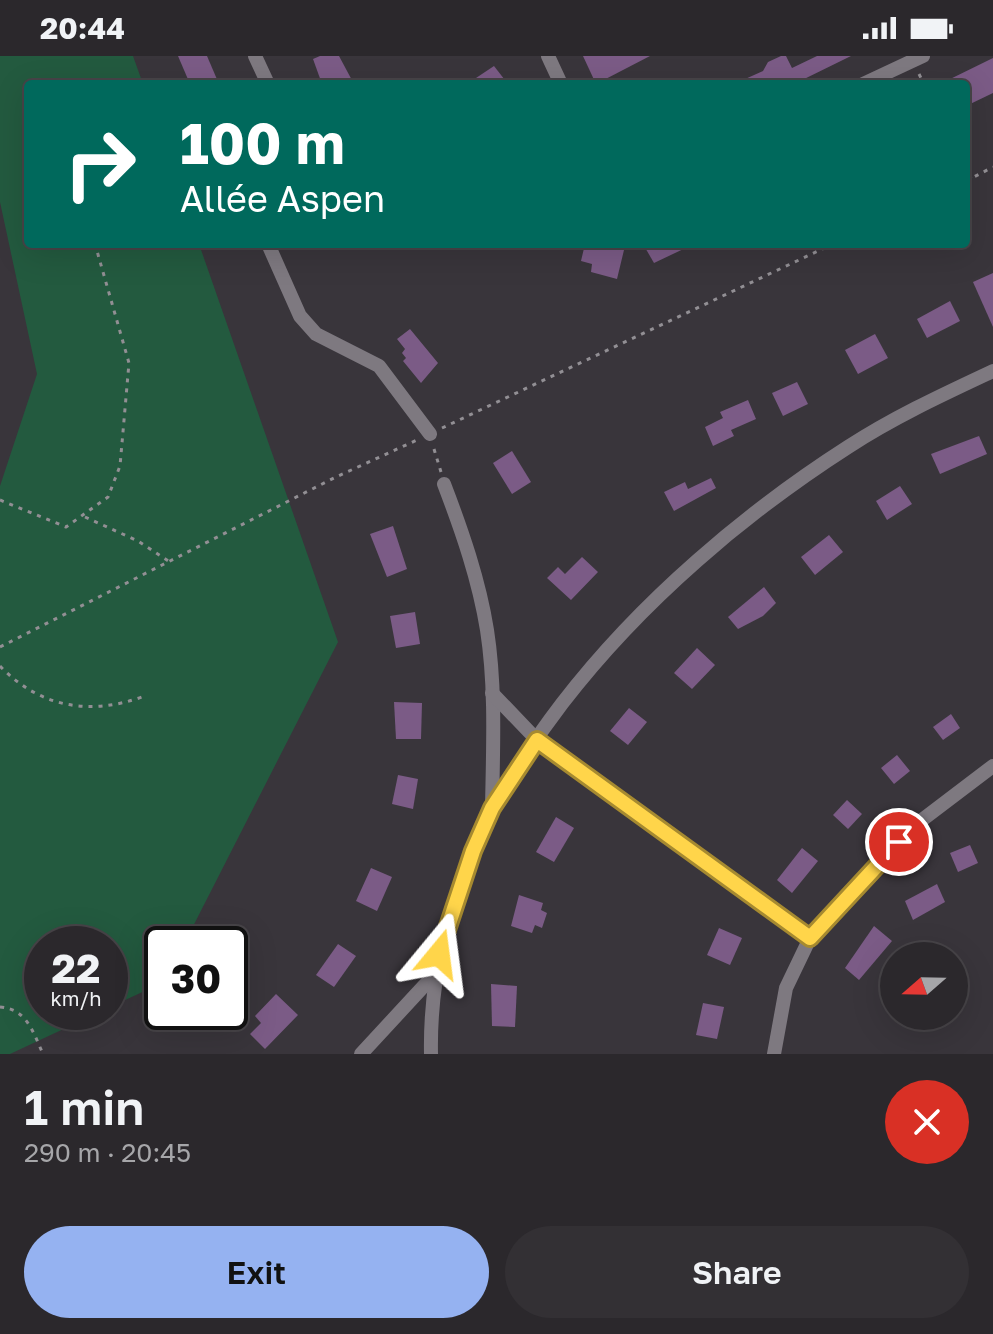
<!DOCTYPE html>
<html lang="en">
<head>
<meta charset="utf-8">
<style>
  :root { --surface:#2b282c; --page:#333034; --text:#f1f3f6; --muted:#a6a6a9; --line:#474448; --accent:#95b2f1 }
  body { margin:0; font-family:"Golos Text",sans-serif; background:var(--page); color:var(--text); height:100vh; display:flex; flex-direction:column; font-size:30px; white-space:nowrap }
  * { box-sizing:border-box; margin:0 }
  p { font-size:26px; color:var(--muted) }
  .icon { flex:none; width:44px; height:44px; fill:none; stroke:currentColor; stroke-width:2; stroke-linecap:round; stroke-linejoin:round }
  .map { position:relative; height:998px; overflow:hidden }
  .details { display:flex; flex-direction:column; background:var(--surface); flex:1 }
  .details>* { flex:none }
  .banner { position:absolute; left:24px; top:24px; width:946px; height:168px; border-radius:8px; box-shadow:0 8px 32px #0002,0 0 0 2px var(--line); background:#00695c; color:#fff; overflow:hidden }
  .needle { width:52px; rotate:250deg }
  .tools { position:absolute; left:880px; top:886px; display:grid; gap:16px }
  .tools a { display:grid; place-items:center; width:88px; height:88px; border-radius:50%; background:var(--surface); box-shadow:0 8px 32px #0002,0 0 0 2px var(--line); font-size:40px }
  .speed { position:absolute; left:24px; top:870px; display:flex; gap:16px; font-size:40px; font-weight:700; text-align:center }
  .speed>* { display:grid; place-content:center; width:104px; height:104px; border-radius:50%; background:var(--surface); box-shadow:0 8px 32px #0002,0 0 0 2px var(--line); line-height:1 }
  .speed small { font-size:20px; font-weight:400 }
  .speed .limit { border:4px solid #111; border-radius:12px; background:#fff; color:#111 }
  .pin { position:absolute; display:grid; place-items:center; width:68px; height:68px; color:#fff; margin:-34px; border:4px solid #fff; border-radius:50%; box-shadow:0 2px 8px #0007 }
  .me { position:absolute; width:88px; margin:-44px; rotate:16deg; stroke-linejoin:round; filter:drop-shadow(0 0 6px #0008) }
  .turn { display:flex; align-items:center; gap:28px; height:168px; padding:0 24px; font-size:36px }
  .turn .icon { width:104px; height:104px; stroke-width:2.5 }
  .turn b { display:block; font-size:56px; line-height:68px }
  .round { display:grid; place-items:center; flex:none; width:84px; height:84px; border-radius:42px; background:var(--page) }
  .overview { display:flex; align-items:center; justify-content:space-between; height:136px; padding:0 24px }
  h1 { font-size:48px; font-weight:600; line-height:60px }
  .cta { display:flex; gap:16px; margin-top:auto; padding:16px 24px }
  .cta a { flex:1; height:92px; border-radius:48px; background:var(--accent); color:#111; font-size:32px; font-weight:600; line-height:92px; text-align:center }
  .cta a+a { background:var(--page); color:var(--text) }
  .status { display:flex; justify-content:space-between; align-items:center; height:56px; padding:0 40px; background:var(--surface); direction:ltr }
  .status svg { height:22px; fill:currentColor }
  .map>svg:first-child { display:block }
</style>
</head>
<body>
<div class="status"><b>20:44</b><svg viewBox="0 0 49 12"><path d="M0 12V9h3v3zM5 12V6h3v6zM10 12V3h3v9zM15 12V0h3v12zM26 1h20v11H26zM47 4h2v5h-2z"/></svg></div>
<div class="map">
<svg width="993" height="998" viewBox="0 0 993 998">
  <rect width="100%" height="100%" fill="#39353b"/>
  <path fill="#235a3f" d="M0,0H133L143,28H28V188H199L338,586L184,888H162V927L110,951V888H42V956H100L10,998H0V430L37,318L0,146Z"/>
  <g fill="#7b5b86">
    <path d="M178,0H207L219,28H190Z"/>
    <path d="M320,0H339L354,28H322L313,3Z"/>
    <path d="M583,0H650L596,28Z"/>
    <path d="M781,0H786L792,12L817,0H851L794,28H734L763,15L768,6Z"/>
    <path d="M993,2V37L966,50V28H940Z"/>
    <path d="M494,10L508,28H467Z"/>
    <path d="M585,188L624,194L617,223L591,216L592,208L581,205Z"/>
    <path d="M643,188H694L654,207Z"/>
    <path d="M993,217V271L973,226Z"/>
    <path d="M950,245L960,265L927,282L917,263Z"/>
    <path d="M410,273L438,307L421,327L403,305L406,302L402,297L405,293L397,283Z"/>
    <path d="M875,278L888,302L858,318L845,294Z"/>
    <path d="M797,326L808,348L783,360L772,337Z"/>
    <path d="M748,344L756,363L731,374L734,380L713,390L705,371L723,362L720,356Z"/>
    <path d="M979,380L987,398L940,418L931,398Z"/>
    <path d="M512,395L531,426L512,438L493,407Z"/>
    <path d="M711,422L716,432L674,455L664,436L685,426L688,433Z"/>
    <path d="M900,430L912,448L887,464L876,445Z"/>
    <path d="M393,470L407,513L387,521L370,478Z"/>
    <path d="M829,479L843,496L815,519L801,501Z"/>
    <path d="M582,501L598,516L571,544L547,522L558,511L565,518Z"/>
    <path d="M764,531L776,547L763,560L738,573L728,561Z"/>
    <path d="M415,556L420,588L396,592L390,560Z"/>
    <path d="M697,592L715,609L692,633L674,617Z"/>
    <path d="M394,646L422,647L421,683H396Z"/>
    <path d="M629,652L647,666L628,689L610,675Z"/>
    <path d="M951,658L960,672L943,684L933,671Z"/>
    <path d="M897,699L910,715L894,728L881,712Z"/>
    <path d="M398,719L418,723L413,753L392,748Z"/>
    <path d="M847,744L862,758L848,773L833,759Z"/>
    <path d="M556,761L574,772L554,806L536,796Z"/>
    <path d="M970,789L978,807L958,816L950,797Z"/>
    <path d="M802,792L818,805L792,837L777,824Z"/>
    <path d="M371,812L392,821L377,855L356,845Z"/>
    <path d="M937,828L945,846L913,864L905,845Z"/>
    <path d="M519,839L543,847L541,854L547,857L542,872L535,869L532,877L511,870Z"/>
    <path d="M874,870L892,885L859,924L845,912Z"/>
    <path d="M719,872L742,882L730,909L707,899Z"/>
    <path d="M338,888L356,900L334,931L316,919Z"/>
    <path d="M491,928L517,930L515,971L492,970Z"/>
    <path d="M276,938L298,959L265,993L250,978L261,967L255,960Z"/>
    <path d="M703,947L724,951L717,983L696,979Z"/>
  </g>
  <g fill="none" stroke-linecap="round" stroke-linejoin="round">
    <g stroke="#928f94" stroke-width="3" stroke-dasharray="4 6" stroke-linecap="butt">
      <path d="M919,18L924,28"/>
      <path d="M966,113L971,122"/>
      <path d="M966,125L993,111"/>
      <path d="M442,372L833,188"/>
      <path d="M434,393L441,416"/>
      <path d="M0,444L66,471L108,441L120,410L129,307L95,188"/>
      <path d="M85,461L138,485L170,506"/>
      <path d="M0,591L336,421L417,384"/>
      <path d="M0,610C39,651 89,660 142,641"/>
      <path d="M0,951C27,953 33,976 43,998"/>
    </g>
    <g stroke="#7e7980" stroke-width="14">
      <path d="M255,0L268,28"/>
      <path d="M548,0L561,28"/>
      <path d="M863,28L923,0"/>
      <path d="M268,188L300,260L316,278L379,310L430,378"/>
      <path d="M444,428C462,475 479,524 487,574C496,632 493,693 492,752"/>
      <path d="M492,637L537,684L810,882"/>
      <path d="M361,998L434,919"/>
      <path d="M431,998C426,743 647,520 848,391C894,361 944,338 993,315"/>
      <path d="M774,998L786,932L810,882L914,770L993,710"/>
    </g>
  </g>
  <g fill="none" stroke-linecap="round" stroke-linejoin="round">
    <g stroke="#a68a30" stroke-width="20">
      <path id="route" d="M439,898L473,795L492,752L537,684L810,882L899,786"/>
    </g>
    <use href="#route" stroke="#ffd54a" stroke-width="14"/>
  </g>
</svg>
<div class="tools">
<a><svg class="needle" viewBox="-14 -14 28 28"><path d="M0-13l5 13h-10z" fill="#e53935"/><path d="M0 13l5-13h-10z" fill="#a6a6a9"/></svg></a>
</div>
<div class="speed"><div>22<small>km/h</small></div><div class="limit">30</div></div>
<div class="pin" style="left:899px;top:786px;background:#d93025"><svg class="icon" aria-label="arrive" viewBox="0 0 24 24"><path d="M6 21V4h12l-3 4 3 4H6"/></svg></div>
<svg class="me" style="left:439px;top:898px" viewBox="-20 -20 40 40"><path d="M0-17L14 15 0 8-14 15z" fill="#ffd54a" stroke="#fff" stroke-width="4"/></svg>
<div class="banner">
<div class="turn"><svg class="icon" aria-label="right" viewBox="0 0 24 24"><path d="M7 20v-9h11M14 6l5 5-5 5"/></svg><div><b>100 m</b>Allée Aspen</div></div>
</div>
</div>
<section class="details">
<div class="overview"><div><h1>1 min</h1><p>290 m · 20:45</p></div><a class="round" style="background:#d93025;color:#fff"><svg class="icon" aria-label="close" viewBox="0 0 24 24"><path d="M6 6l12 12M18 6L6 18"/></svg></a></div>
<div class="cta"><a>Exit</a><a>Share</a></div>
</section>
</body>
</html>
